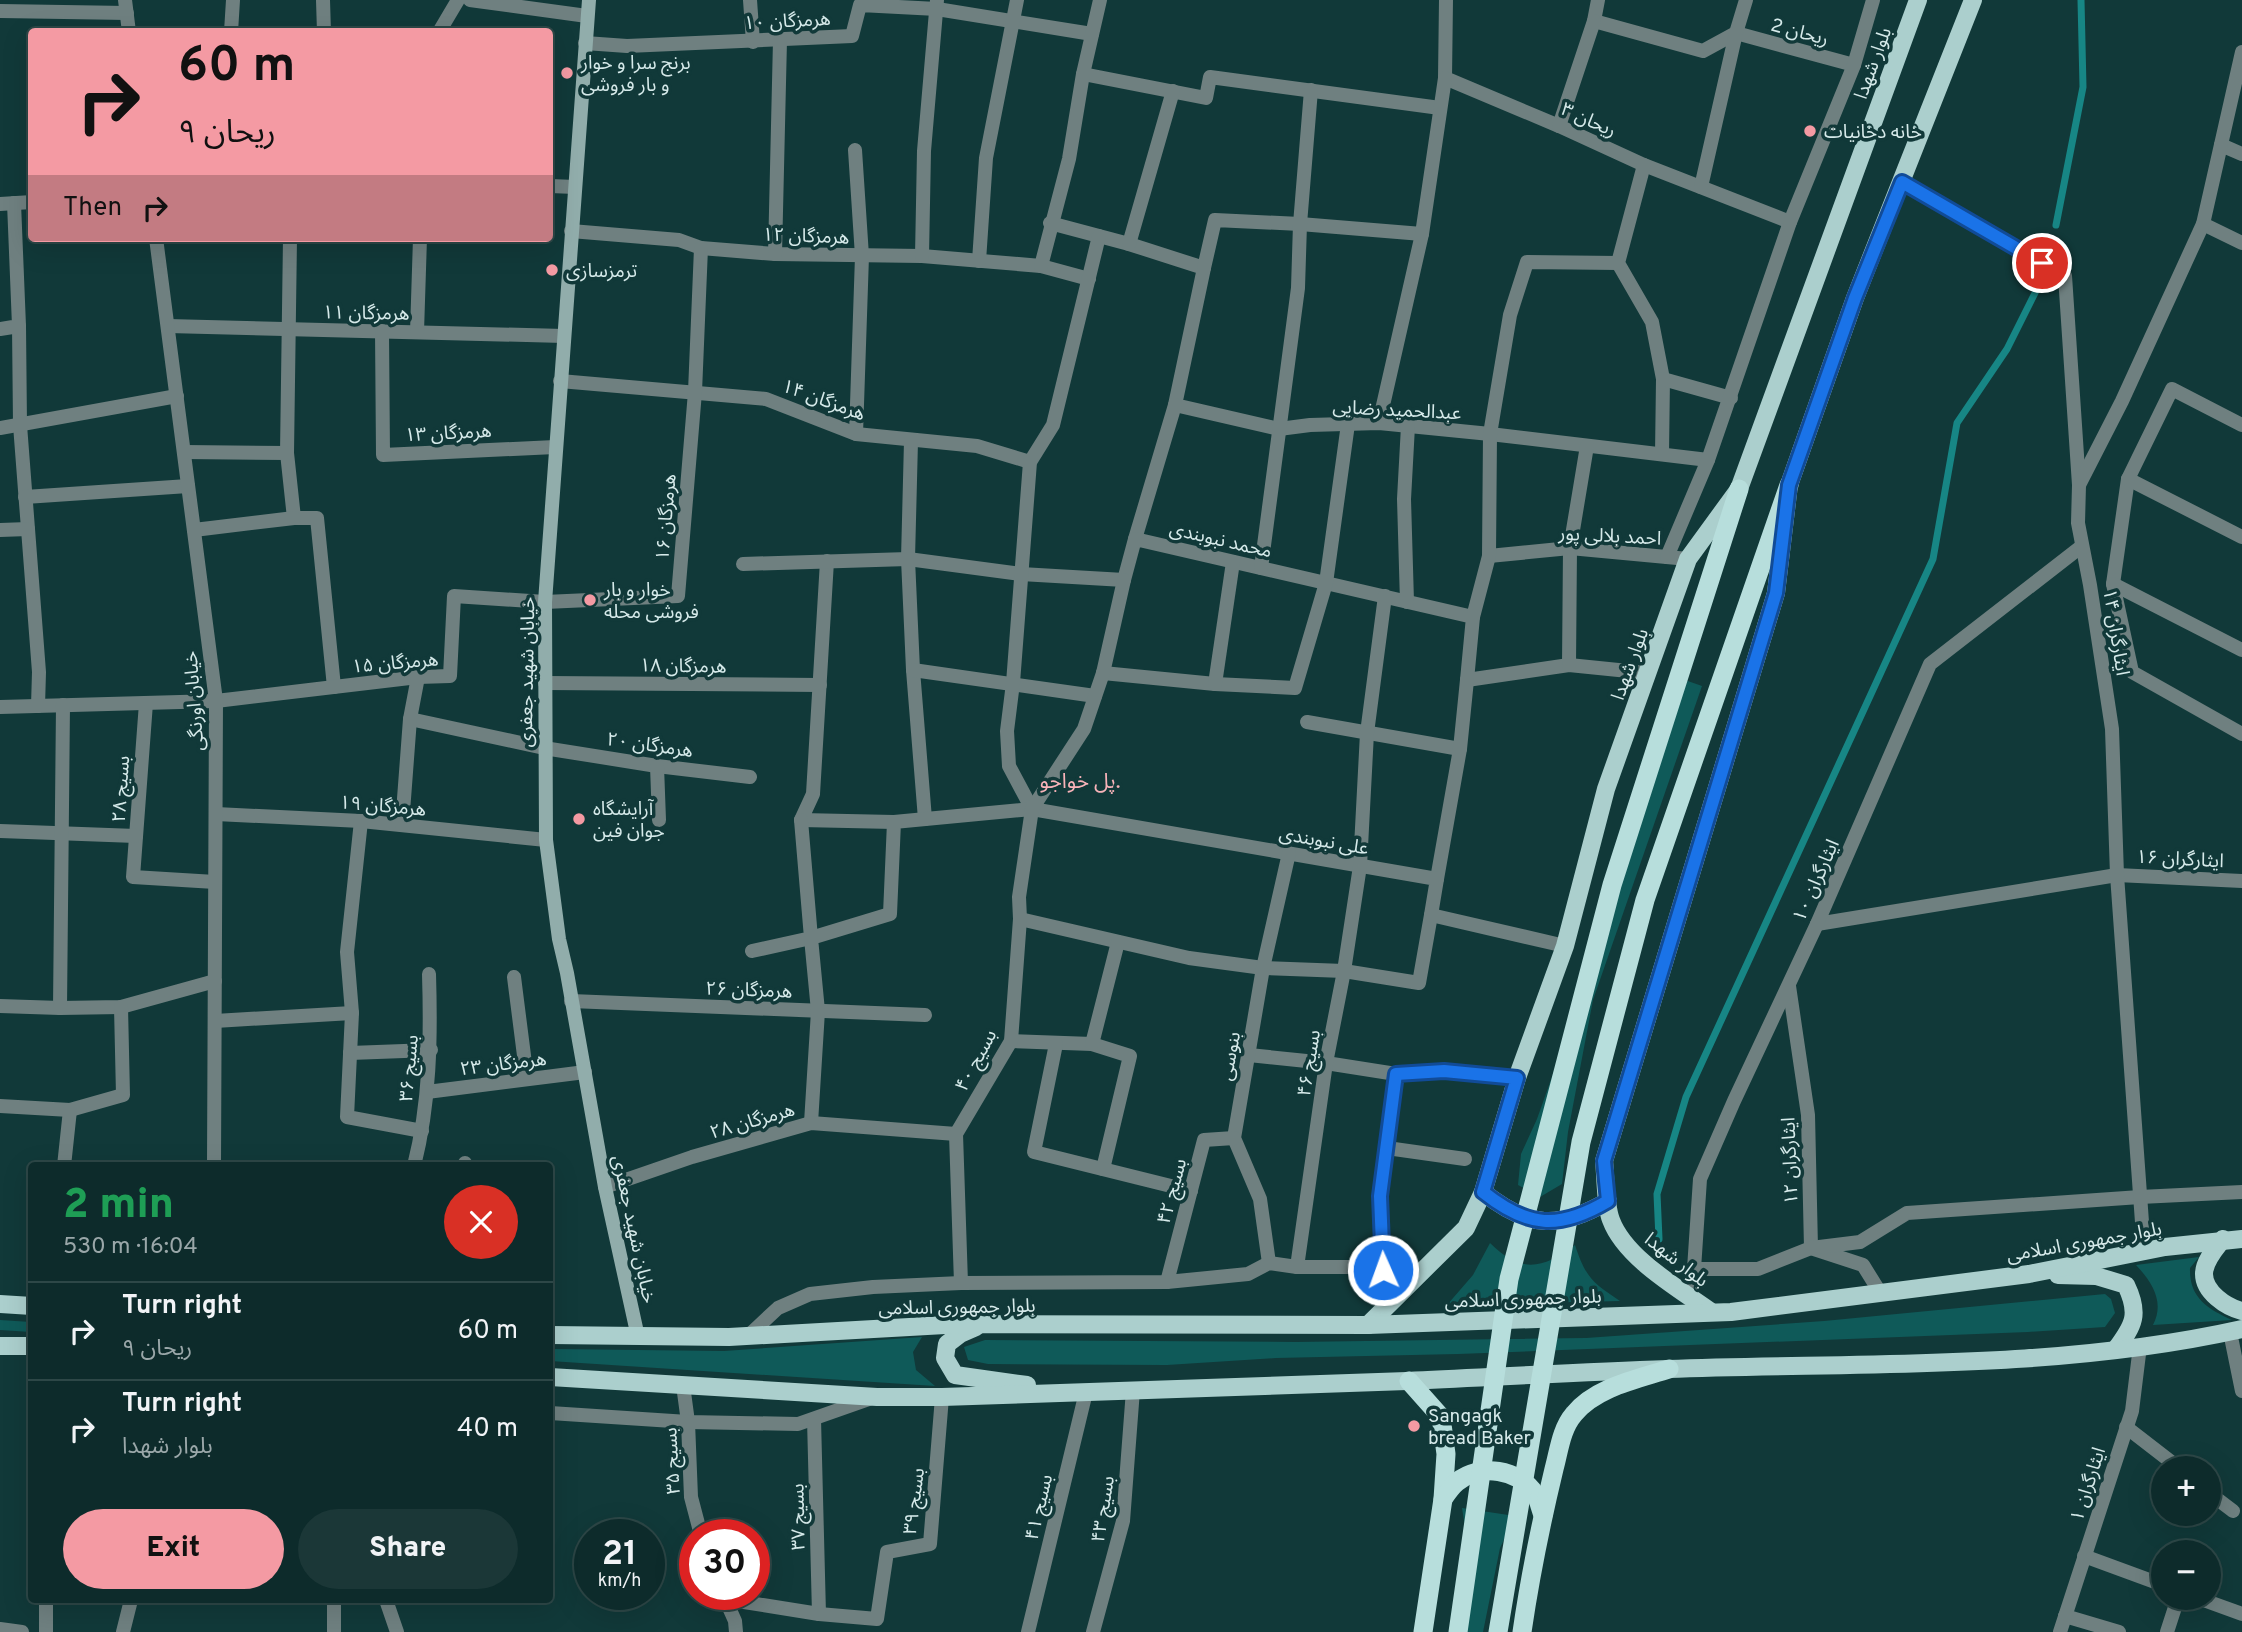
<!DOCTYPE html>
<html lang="en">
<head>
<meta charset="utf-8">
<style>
  :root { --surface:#0d2b2b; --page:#1b3737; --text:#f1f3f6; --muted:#9aa7a9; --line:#2d4747; --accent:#f49aa3 }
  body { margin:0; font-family:Overpass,"Noto Sans Arabic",sans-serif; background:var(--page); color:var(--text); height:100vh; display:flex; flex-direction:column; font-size:26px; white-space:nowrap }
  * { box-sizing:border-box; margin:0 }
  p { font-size:23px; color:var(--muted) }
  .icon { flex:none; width:38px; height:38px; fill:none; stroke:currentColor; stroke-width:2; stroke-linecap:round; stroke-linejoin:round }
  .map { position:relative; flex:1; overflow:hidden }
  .details { position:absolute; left:28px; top:1162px; width:525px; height:441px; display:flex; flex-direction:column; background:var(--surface); border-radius:7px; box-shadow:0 7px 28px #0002,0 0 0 2px var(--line) }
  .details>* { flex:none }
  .banner { position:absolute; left:28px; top:28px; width:525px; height:214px; border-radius:7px; box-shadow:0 7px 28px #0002,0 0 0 2px var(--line); background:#f49aa3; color:#111; overflow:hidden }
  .controls { position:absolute; left:2151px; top:1456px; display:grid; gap:14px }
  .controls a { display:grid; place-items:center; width:70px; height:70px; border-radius:50%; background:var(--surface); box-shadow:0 7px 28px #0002,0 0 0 2px var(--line); font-size:35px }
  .speed { position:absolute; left:574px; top:1519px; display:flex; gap:14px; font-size:35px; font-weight:700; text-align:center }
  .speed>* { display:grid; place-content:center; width:91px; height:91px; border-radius:50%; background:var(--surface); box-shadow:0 7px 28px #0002,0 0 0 2px var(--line); line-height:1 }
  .speed small { font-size:18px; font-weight:400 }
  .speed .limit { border:10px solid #d22; background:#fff; color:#111 }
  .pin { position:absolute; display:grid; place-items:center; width:60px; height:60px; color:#fff; margin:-30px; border:4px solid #fff; border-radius:50%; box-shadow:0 2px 7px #0007 }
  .me { position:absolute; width:77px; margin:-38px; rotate:358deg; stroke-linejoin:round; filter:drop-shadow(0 0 5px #0008) }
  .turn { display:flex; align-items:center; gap:24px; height:147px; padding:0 35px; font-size:32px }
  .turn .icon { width:91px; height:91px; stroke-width:2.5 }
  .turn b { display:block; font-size:49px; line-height:60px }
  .then { display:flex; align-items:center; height:66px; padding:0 35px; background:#0003; gap:14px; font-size:26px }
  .round { display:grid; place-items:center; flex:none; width:74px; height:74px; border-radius:37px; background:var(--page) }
  .overview { display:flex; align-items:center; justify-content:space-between; height:119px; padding:0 35px }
  h1 { font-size:42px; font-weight:800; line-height:52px; color:#1e9e55 }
  .action { display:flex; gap:14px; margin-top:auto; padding:14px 35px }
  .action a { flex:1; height:80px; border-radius:42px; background:var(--accent); color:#111; font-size:28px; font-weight:800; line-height:80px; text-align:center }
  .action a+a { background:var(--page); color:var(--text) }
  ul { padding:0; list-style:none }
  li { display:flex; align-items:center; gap:21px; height:98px; padding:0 35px; border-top:2px solid var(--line) }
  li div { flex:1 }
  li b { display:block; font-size:26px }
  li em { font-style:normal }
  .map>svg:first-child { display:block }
</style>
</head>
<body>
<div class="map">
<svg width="2242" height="1632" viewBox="0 0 2242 1632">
  <rect width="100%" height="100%" fill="#113939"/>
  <g fill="#0f5a59">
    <path d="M1685,680L1702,686L1593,1000L1568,1132L1562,1184L1540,1197L1518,1185L1521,1154L1537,1119L1559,1057Z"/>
    <path d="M1490,1243C1520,1273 1542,1270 1575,1245C1586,1278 1592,1282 1620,1301L1447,1305L1473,1275Z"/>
    <path d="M2199,1257L2190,1268C2189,1298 2208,1309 2232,1320L2153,1325C2165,1302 2152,1282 2136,1265Z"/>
    <path d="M2105,1294L2111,1299L2115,1313L2105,1327L2028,1332L1458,1354L1276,1358L1167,1365L988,1364L968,1360L964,1347L985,1340L1296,1342L1586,1338L1824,1321Z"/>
    <path d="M0,1320L31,1322V1332L0,1330Z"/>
    <path d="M922,1337L913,1352L916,1370L935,1386L550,1361V1349L724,1351Z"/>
    <path d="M1462,1508L1515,1516L1500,1548L1483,1632H1461L1468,1545Z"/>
  </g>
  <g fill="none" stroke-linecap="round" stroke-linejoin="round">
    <g stroke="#178685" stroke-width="7">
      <path d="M2056,225L2083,87L2081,0"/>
      <path d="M1659,1239L1657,1194L1686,1097L1933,559L1957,423L2007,349L2039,285"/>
    </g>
    <g stroke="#6f8080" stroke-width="14">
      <path d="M323,0L324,32"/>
      <path d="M470,0L587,16"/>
      <path d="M750,0L753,42"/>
      <path d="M1446,0L1445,78L1559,126L1644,165L1790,222"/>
      <path d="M1598,0L1594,21L1703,51L1736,33L1854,65"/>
      <path d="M0,11L127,13"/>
      <path d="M231,32L233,0"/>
      <path d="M439,32L458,0"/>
      <path d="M585,43L627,46L852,36L860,5L937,9L1092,34"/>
      <path d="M1083,74L1206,98L1210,77L1440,108"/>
      <path d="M1559,126L1594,21"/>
      <path d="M2221,145L2242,154"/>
      <path d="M855,150L862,256L856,434"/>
      <path d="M1644,165L1618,263L1652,322L1663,379L1662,454"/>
      <path d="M1902,182L2065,276L2079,485"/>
      <path d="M550,186L575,187"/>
      <path d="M1701,187L1736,33L1746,0"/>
      <path d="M0,204L32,202"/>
      <path d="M1050,223L1129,244L1204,268L1175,405L1279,429L1310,425L1379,423L1490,434L1708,460"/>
      <path d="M2203,224L2242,243"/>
      <path d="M571,231L679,240L701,248L775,254L922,256L1041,266L1089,279"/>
      <path d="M290,238L287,453L294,518H317L334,687"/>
      <path d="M1129,244L1173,91"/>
      <path d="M775,254L780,40"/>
      <path d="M922,256L924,151L937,0"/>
      <path d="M979,261L986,158L1017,0"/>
      <path d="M1041,266L1069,159L1083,74L1100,0"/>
      <path d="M1204,268L1215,220L1300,224L1422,234"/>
      <path d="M19,326L20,425L39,672L38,706"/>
      <path d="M168,326L564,336"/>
      <path d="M0,329L19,326L14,203"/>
      <path d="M382,331L383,455L555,447"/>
      <path d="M417,332L420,238"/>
      <path d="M1663,379L1731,398"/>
      <path d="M560,381L766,399L856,434L977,446L1030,462"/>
      <path d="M1379,423L1422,234L1445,78"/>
      <path d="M2242,425L2172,389L2128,479L2113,584L2132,672L2242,734"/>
      <path d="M0,428L177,396"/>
      <path d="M911,441L908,559L913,670L925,819"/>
      <path d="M184,452L287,453"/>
      <path d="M2128,479L2242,537"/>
      <path d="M25,497L188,486"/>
      <path d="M0,530L28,529"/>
      <path d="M194,530L294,518"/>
      <path d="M1135,539L1175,405"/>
      <path d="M1489,556L1570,548L1688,559"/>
      <path d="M1667,557L1708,460L1790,222L1854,65L1873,0"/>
      <path d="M827,561L813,794L801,820L894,822"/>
      <path d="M743,564L908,559L1021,574L1124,580L1135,539L1473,617L1467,680L1569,665L1648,673"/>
      <path d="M1261,568L1298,288L1300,224L1311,90"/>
      <path d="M2113,584L2242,650"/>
      <path d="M1407,602L1404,499L1408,426"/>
      <path d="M1473,617L1489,556L1490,434L1510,315L1527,262L1618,263"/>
      <path d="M1569,665L1570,548L1587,446"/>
      <path d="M913,670L1095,696"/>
      <path d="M1103,673L1215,684L1295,688L1326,583L1348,424"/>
      <path d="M545,683L820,685"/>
      <path d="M1215,684L1233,562"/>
      <path d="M146,703L133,877L215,882"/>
      <path d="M0,707L216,701L418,677L450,676L454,596L545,602L678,596L695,392L701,248"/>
      <path d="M410,719L544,748L657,766L750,777"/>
      <path d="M1307,722L1460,749"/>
      <path d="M657,766L659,820"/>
      <path d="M1032,809L1009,766L1007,731L1013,683L1030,462L1053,425L1099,236"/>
      <path d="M216,814L361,821L546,840"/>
      <path d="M361,821L347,952L352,1013L347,1117L422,1131"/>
      <path d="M402,825L410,719L418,677"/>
      <path d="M0,831L136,836"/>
      <path d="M1437,879L1460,749L1467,680"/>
      <path d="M1020,919L1189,958L1263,968L1344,971L1419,983L1431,915"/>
      <path d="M1817,924L2117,875L2242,881"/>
      <path d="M752,951L811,938L801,820"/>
      <path d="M514,977L527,1079"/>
      <path d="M1789,986L1808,1115L1811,1248L1863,1265L1881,1294"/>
      <path d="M571,1001L925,1015"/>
      <path d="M0,1006L60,1008L121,1007L215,981"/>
      <path d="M60,1008L63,705"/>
      <path d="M215,1021L352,1013"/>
      <path d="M1011,1041L1092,1044L1130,1056L1103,1169"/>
      <path d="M1056,1044L1034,1152L1191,1191"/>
      <path d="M1092,1044L1118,942"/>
      <path d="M350,1053L431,1050"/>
      <path d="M1249,1055L1326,1063L1396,1074L1444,1071L1517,1078"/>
      <path d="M427,1092L585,1072"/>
      <path d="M0,1106L70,1110L123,1095L121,1007"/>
      <path d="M811,1123L818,1011L811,938L890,914L894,822L1032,809L1437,879L1431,915L1565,946"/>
      <path d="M1387,1148L1465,1159"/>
      <path d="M64,1166L70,1110"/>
      <path d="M414,1166C430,1103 431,1038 429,974"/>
      <path d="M465,1166V1163"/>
      <path d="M605,1187L692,1157L811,1123L956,1134"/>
      <path d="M1269,1263L1260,1199L1234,1138L1263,968L1289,853"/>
      <path d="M1297,1267L1326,1063L1344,971L1360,866L1367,733L1385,596"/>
      <path d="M1694,1269H1758L1811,1248L1860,1242L1907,1213L2140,1197L2242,1192"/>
      <path d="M1167,1282L1204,1140L1234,1138"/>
      <path d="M961,1283L956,1134L1011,1041L1020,919L1019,897L1032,809L1084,729L1103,673L1124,580"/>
      <path d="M1688,1295L1694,1269L1700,1179L1734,1101L1817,924L1930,664L2082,546"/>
      <path d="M2230,1332L2242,1391"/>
      <path d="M748,1336L778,1308L810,1294L873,1287L961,1283L1167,1282L1248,1274L1269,1263L1297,1267H1352L1383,1270L1380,1196L1396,1074"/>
      <path d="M683,1385L688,1422L691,1497L701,1535"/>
      <path d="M550,1413L688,1422L798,1424L872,1398"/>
      <path d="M814,1419L819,1614"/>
      <path d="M2126,1427L2179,1468"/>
      <path d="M2208,1492L2233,1511"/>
      <path d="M2084,1556L2163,1585"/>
      <path d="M723,1594L735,1621L736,1632"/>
      <path d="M2198,1598L2242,1614"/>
      <path d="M725,1599L819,1614L877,1619L887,1552L930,1544L942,1397"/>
      <path d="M386,1600L397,1632"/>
      <path d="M2065,1616L2119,1632"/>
      <path d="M0,1629L22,1632"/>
      <path d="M46,1632V1600"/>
      <path d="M123,1632L131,1600"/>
      <path d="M334,1632V1600"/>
      <path d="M1028,1632L1086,1392"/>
      <path d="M1093,1632L1123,1521L1133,1390"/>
      <path d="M2167,1632L2178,1598"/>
    </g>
    <g stroke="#6f8080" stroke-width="14">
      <path d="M125,0L129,32"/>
      <path d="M156,238L216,701L214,1166"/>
      <path d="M2144,1250L2117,875L2112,729L2090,585L2078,523L2079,485L2122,401L2203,224L2242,52"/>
      <path d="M2060,1632L2132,1411L2140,1346"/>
    </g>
    <path stroke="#91adab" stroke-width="14" d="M589,0L545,602L546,840L559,939L567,973L605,1187L638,1337"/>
    <g stroke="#abcfcd" stroke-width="18">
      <path d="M1483,1192C1528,1228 1559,1230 1608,1201"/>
      <path d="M2223,1239C2216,1248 2204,1261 2204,1274C2204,1292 2226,1307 2242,1311"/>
      <path d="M2058,1275L2096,1276L2126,1285C2140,1314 2134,1325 2116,1349"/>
      <path d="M0,1304L32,1306"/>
      <path d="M1710,1311C1678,1288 1625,1258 1611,1220C1605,1205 1606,1178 1604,1161L1776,593L1789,485L1855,298L1973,0"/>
      <path d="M1368,1325L1466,1228L1483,1192L1517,1078L1565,946L1606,789L1688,559L1739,489L1918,0"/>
      <path d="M976,1327L960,1334L947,1344L945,1358L955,1375L1027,1385"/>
      <path d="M550,1335L729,1337L963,1324L1368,1325L1731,1312L2029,1274L2165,1247L2242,1239"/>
      <path d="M0,1346H32"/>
      <path d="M550,1377L877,1397H942C1097,1391 1252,1386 1407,1381C1494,1377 1581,1372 1668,1369C1859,1362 2054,1371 2242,1329"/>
    </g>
    <g stroke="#b7dedc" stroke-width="19">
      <path d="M1409,1381L1441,1417L1446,1454L1443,1499L1423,1632"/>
      <path d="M1443,1499C1447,1493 1452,1486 1457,1482C1480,1463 1519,1469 1535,1494C1539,1500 1540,1508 1543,1515"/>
      <path d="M1522,1632C1530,1577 1541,1523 1554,1469C1559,1451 1561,1429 1574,1414C1596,1387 1638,1379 1669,1369"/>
    </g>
    <g stroke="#b7dedc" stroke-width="19">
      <path d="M1458,1632L1509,1279L1612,885L1739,489"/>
      <path d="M1498,1632L1581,1142L1645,900L1789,485"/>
    </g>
  </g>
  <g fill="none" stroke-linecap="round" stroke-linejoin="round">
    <g stroke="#114b97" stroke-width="18">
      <path id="route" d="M1383,1270L1380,1196L1396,1074L1444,1071L1517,1078L1483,1192C1528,1228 1559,1230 1608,1201L1604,1161L1776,593L1789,485L1855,298L1902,182L2042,263"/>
    </g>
    <use href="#route" stroke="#1a73e8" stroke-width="12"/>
  </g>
  <g fill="#f49aa3" stroke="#113939" stroke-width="2.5">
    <circle cx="567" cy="73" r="7"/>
    <circle cx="1810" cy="131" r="7"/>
    <circle cx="552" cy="270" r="7"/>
    <circle cx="590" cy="600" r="7"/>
    <circle cx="579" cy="819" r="7"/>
    <circle cx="1414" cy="1426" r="7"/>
  </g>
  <g text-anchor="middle" stroke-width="7" stroke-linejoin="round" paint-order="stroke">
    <g font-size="19" fill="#d6eaea" stroke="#113939">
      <text transform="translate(787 20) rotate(-3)" y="7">هرمزگان ۱۰</text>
      <text transform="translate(1800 31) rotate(15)" y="7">ریحان 2</text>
      <text transform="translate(1872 63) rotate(-70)" y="7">بلوار شهدا</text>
      <text transform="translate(1589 119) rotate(24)" y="7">ریحان ۳</text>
      <text transform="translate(806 235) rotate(2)" y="7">هرمزگان ۱۲</text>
      <text transform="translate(366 312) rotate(1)" y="7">هرمزگان ۱۱</text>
      <text transform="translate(824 399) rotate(20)" y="7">هرمزگان ۱۴</text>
      <text transform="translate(1397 409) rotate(3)" y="7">عبدالحمید رضایی</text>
      <text transform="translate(448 432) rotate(-3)" y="7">هرمزگان ۱۳</text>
      <text transform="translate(665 517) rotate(-85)" y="7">هرمزگان ۱۶</text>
      <text transform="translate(1610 535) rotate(3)" y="7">احمد بلالی پور</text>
      <text transform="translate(1221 539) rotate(13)" y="7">محمد نبوبندی</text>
      <text transform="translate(2117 632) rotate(81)" y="7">ایثارگران ۱۴</text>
      <text transform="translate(395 662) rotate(-5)" y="7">هرمزگان ۱۵</text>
      <text transform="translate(1629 664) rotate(-70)" y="7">بلوار شهدا</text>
      <text transform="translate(683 665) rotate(1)" y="7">هرمزگان ۱۸</text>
      <text transform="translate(526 672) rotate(-89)" y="7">خیابان شهید جعفری</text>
      <text transform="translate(193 701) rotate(-94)" y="7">خیابان اورنگی</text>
      <text transform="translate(650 744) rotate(8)" y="7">هرمزگان ۲۰</text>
      <text transform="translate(120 789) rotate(-86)" y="7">بسیج ۲۸</text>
      <text transform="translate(383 805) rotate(5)" y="7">هرمزگان ۱۹</text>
      <text transform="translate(1324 840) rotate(10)" y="7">علی نبوبندی</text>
      <text transform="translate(2180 858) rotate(3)" y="7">ایثارگران ۱۶</text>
      <text transform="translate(1815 880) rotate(-66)" y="7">ایثارگران ۱۰</text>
      <text transform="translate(749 989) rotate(2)" y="7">هرمزگان ۲۶</text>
      <text transform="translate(1229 1056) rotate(-80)" y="7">بنوسی</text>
      <text transform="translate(975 1060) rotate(-62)" y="7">بسیج ۴۰</text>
      <text transform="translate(503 1063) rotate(-7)" y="7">هرمزگان ۲۳</text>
      <text transform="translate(1308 1063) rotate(-81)" y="7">بسیج ۴۶</text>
      <text transform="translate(408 1068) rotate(-85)" y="7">بسیج ۳۶</text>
      <text transform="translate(752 1120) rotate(-16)" y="7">هرمزگان ۲۸</text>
      <text transform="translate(1789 1161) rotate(-92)" y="7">ایثارگران ۱۲</text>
      <text transform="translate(1171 1191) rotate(-75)" y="7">بسیج ۴۲</text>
      <text transform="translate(635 1229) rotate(78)" y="7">خیابان شهید جعفری</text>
      <text transform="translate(2084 1241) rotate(-10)" y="7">بلوار جمهوری اسلامی</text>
      <text transform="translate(1677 1259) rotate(38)" y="7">بلوار شهدا</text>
      <text transform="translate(1523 1298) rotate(-2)" y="7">بلوار جمهوری اسلامی</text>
      <text transform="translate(957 1306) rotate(-1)" y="7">بلوار جمهوری اسلامی</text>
      <text transform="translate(671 1461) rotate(-93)" y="7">بسیج ۳۵</text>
      <text transform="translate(2087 1484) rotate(-72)" y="7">ایثارگران ۱</text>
      <text transform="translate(913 1501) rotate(-83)" y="7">بسیج ۳۹</text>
      <text transform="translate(1038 1507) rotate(-77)" y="7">بسیج ۴۱</text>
      <text transform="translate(1102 1509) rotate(-81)" y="7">بسیج ۴۳</text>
      <text transform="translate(797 1517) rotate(-91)" y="7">بسیج ۳۷</text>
    </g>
    <g font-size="19" fill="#d6eaea" stroke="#113939" text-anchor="start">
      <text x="581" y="69">برنج سرا و خوار<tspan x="581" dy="22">و بار فروشی</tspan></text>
      <text x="1824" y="138">خانه دخانیات</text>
      <text x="566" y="277">ترمزسازی</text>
      <text x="604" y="596">خوار و بار<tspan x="604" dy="22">فروشی محله</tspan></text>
      <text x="593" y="815">آرایشگاه<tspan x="593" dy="22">جوان فین</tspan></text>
      <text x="1428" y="1422">Sangagk<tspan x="1428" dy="22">bread Baker</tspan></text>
    </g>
    <g font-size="21" fill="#f8b3b9" stroke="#113939">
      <text x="1080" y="788">پل خواجو.</text>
    </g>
  </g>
</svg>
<div class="controls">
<a>+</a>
<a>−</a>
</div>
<div class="speed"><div>21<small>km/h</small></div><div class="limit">30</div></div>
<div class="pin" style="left:2042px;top:263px;background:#d93025"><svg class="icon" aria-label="arrive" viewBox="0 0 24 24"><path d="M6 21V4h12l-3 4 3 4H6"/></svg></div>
<svg class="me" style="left:1383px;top:1270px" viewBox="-20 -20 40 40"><circle r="17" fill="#1a73e8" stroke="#fff" stroke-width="3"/><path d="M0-11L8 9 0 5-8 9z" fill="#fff"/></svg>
<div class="banner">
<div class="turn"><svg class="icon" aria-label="right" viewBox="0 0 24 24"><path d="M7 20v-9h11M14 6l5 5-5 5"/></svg><div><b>60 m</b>ریحان ۹</div></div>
<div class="then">Then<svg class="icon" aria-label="right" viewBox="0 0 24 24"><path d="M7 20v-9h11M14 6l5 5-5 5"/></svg></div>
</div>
<section class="details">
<div class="overview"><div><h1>2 min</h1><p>530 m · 16:04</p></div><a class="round" style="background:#d93025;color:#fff"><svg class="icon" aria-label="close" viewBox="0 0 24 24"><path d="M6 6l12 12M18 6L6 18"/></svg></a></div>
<ul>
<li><svg class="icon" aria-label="right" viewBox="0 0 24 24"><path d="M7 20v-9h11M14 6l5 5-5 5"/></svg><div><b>Turn right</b><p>ریحان ۹</p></div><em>60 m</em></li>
<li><svg class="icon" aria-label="right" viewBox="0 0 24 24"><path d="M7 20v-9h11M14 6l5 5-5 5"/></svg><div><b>Turn right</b><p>بلوار شهدا</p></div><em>40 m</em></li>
</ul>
<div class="action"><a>Exit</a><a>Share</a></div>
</section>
</div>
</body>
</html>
